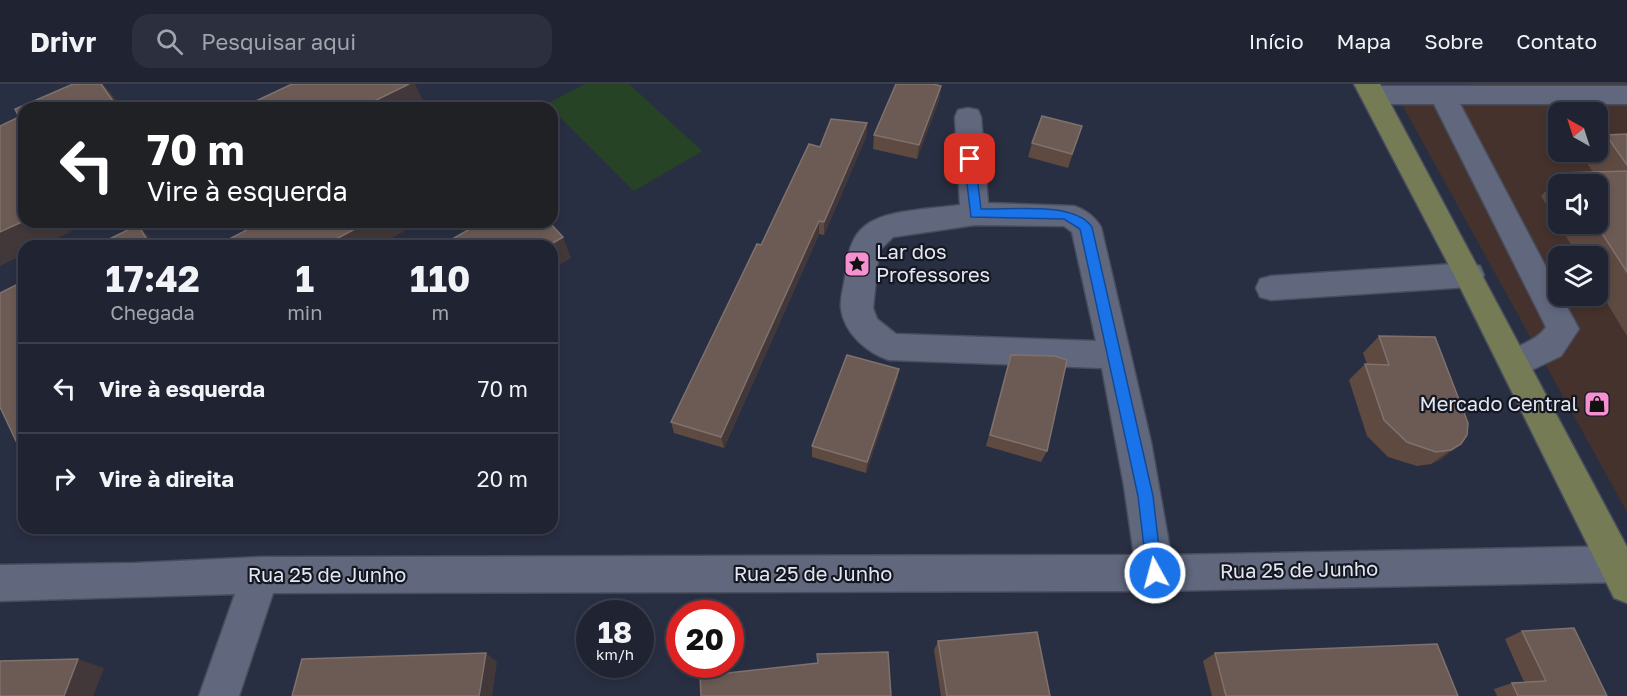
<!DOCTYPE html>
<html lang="pt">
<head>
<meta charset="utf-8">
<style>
  :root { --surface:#1f2332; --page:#2c2f3e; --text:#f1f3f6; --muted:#a1a4ac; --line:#3c404d }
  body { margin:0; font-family:"Golos Text",sans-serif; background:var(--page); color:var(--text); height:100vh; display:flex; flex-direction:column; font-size:22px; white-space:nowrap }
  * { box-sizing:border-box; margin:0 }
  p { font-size:20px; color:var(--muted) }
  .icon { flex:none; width:33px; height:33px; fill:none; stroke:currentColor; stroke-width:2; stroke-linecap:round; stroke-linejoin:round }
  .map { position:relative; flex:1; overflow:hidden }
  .side { position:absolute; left:18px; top:156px; width:540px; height:294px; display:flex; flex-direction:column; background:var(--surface); border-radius:18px; box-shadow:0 3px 9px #0003,0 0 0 2px var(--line) }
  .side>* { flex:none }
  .banner { position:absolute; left:18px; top:18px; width:540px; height:126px; border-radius:18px; box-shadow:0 3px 9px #0003,0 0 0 2px var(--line); background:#202124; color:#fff; overflow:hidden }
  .needle { width:39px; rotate:321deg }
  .controls { position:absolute; left:1548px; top:18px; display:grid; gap:12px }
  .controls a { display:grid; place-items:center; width:60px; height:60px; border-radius:12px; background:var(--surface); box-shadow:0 3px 9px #0003,0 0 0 2px var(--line); font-size:30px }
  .speed { position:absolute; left:576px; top:516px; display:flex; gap:12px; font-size:30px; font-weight:700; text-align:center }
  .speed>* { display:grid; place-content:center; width:78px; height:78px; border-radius:50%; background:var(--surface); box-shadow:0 3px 9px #0003,0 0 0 2px var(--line); line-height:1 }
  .speed small { font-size:15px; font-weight:400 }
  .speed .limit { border:9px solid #d22; background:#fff; color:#111 }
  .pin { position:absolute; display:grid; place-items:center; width:51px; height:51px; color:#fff; margin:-26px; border-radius:12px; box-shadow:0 3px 9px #0006 }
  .me { position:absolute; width:66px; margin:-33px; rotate:353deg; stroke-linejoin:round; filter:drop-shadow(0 0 4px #0008) }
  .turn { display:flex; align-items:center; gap:21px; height:126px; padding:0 30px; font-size:27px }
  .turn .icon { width:78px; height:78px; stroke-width:2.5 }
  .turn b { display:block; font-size:42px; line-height:51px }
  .eta { display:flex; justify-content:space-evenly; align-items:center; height:102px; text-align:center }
  .eta b { font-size:36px; font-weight:700; line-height:42px }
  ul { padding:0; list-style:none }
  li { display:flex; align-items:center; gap:18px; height:90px; padding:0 30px; border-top:2px solid var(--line) }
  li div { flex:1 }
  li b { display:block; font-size:22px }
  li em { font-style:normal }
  header { display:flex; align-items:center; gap:36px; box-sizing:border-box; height:84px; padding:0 30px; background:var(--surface); border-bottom:2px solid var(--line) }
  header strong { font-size:28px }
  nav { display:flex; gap:33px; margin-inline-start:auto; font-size:21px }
  .search { width:420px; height:54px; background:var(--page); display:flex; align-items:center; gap:15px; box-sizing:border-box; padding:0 21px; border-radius:18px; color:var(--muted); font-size:22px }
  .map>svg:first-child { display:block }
</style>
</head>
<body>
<header>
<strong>Drivr</strong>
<div class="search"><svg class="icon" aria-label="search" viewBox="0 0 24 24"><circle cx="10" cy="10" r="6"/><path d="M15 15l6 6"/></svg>Pesquisar aqui</div>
<nav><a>Início</a><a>Mapa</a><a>Sobre</a><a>Contato</a></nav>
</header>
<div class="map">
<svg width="1627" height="612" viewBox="0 0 1627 612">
  <rect width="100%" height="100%" fill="#292f42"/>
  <path fill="#46322d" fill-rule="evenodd" d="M1479,0H1627V428L1394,6ZM1558,28H1598V68H1558ZM1558,100H1598V140H1558ZM1558,172H1598V212H1558Z"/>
  <path fill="#264425" d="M585,0H629L702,67L634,107L547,20Z"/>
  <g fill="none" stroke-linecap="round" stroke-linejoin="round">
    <g stroke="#484d5d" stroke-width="3">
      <g id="minor">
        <path d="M1373,2H1627V20H1460L1558,206V212H1561L1579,245L1561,272L1515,294L1504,290L1499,280C1508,261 1534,261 1546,243L1434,20H1373L1364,17L1360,11L1364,5Z"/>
        <path d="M968,24L978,26L981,33L988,119L1074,122C1086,126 1094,132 1101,143L1151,358L1171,471L1627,462V498L1155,507L273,509L239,612H199L235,510L0,517V481L135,479L260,473L1134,471L1124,402L1102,284L889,276C867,269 844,249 841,224C840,213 845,198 846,187C848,170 851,153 865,142C886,125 933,125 960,121L955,33L958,26ZM975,141L1064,142L1072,148L1096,257L896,250L877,235L873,224L879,167L893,153Z"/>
        <path d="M1469,179L1480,182L1484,191L1480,200L1469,203L1271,216L1260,213L1256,204L1260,195L1271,192Z"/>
      </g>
    </g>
    <g stroke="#484d5d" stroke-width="3">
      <path id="major" d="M1354,0H1380L1627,463V519L1614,514L1454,191Z"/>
    </g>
    <use href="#minor" fill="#61687e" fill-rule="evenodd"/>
    <use href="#major" fill="#757c55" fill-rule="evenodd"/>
  </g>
  <g fill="#5e4a41" fill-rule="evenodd">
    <path d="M941,2L939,16L917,75L873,65L874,51Z"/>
    <path d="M867,39L866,53L824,151L819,150L724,364L674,349L671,338L761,161L820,63Z"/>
    <path d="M1082,42L1068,84L1028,73L1032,59Z"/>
    <path d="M1627,50V252L1598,204V172H1578L1541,112L1563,89L1593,88L1583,74L1589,68H1598V59L1606,51ZM1558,100H1598V140H1558Z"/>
    <path d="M1379,252L1461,360L1441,375L1431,380L1417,382L1388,373L1367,352L1349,296L1365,280H1367L1363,269Z"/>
    <path d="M1011,271L1047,367L1041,378L986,362L1007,283Z"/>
    <path d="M899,285L897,297L866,389L812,373V362Z"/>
    <path d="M1522,547L1607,612H1497L1494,605L1512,599L1524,598L1505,555Z"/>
    <path d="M938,557L1050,612H941L934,566Z"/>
    <path d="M1215,569L1458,612H1212L1203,577Z"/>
  </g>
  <g fill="#433839">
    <path d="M101,0H103L115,14L122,24H110Z"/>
    <path d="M409,0H415L425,21L419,24H360Z"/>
    <path d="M941,2L939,16L917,75L919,61Z"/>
    <path d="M867,39L866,53L824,151V138Z"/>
    <path d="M24,137V138H90L41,162H24V170L0,182V148Z"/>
    <path d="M819,137V150L724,364L721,353Z"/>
    <path d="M368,138H421L377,162H323Z"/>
    <path d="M138,141L158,162H151Z"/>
    <path d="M563,153L571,174L552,186V162H548Z"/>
    <path d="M899,285L897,297L866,389L867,378Z"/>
    <path d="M1461,360L1441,375L1431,380L1451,366Z"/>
    <path d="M486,569L497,578L492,612H479Z"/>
    <path d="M78,575L104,584L93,612H64Z"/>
  </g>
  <g fill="#6c5b54" stroke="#7f716d" stroke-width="1.5">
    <path d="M73,0H101L116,21L110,24H24V137L0,148V42L19,33L15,25Z"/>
    <path d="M292,0H409L360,24H241Z"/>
    <path d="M896,0H933L941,2L919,61L874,51Z"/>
    <path d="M1042,32L1082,42L1072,70L1032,59Z"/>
    <path d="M831,35L867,39L824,138L819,137L721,353L671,338L757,160L761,161L809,60L820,63Z"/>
    <path d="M1627,50V81L1606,51Z"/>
    <path d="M1627,87V188L1596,140H1598V100H1570L1563,89Z"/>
    <path d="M262,138H368L323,162H216Z"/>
    <path d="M482,138H549L563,153L548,162H440Z"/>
    <path d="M138,141L151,162H95Z"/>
    <path d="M24,197V374L0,323V209Z"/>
    <path d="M1379,252L1435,253L1468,339L1467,351L1461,360L1451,366L1436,368L1407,358L1384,336L1365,280L1389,281Z"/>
    <path d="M847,271L899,285L867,378L812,362Z"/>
    <path d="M1011,271L1055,272L1067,276L1047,367L990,351Z"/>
    <path d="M1574,544L1607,612H1518L1512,599L1546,597L1522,547Z"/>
    <path d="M1037,548L1050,612H947L938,557Z"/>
    <path d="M1437,560L1458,612H1226L1215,569Z"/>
    <path d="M888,568L891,612H701L700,592L818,579L817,570Z"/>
    <path d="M486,569L479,612H292L302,575Z"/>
    <path d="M78,575L64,612H0V577Z"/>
  </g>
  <path fill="#1a73e8" stroke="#114b97" stroke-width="1.5" d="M970,71L975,75L981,125C1010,126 1074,117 1092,143L1153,412L1162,489L1160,494L1155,496L1149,494L1147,489L1138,412L1080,145L1064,135L971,133L964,75Z"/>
  <defs>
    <g id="sight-square" transform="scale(1.35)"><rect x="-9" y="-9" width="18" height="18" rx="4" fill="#f590d1" stroke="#151820"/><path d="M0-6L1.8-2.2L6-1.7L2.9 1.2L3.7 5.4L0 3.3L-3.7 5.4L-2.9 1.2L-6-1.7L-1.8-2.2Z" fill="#111"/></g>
    <g id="shop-square" transform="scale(1.35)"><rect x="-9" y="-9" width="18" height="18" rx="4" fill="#f590d1" stroke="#151820"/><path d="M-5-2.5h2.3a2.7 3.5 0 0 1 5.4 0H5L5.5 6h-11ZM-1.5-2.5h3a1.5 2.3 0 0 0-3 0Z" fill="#111"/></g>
  </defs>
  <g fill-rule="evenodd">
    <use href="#sight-square" x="857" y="180"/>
    <use href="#shop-square" x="1597" y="320"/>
  </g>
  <g text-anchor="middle" stroke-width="4.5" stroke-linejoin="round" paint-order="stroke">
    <g font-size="20" fill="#e3e7f4" stroke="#151820" text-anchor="start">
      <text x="876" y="175">Lar dos<tspan x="876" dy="23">Professores</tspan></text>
      <text x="1578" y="327" text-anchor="end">Mercado Central</text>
    </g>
    <g font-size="20" fill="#e3e7f4" stroke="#151820">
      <text transform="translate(1299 486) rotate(-1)" y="7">Rua 25 de Junho</text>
      <text x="813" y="497">Rua 25 de Junho</text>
      <text x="327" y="498">Rua 25 de Junho</text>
    </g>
  </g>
</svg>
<div class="controls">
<a><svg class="needle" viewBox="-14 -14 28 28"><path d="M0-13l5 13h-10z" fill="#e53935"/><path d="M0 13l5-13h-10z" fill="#a1a4ac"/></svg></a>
<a><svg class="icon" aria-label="sound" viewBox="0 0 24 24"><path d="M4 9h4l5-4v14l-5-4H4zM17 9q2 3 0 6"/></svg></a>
<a><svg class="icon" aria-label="layers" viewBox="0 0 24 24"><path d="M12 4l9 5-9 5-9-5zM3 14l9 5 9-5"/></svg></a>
</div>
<div class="speed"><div>18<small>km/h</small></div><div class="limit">20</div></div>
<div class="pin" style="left:970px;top:75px;background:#d93025"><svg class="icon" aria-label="arrive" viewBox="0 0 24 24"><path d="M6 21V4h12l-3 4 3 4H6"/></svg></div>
<svg class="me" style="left:1155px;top:489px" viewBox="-20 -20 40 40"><circle r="17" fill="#1a73e8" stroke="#fff" stroke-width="3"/><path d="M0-11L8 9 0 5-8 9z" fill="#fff"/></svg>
<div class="banner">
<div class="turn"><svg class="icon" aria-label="left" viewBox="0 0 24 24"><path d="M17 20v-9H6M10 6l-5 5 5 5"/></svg><div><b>70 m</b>Vire à esquerda</div></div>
</div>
<section class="side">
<div class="eta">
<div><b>17:42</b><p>Chegada</p></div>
<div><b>1</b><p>min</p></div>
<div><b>110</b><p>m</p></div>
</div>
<ul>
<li><svg class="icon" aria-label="left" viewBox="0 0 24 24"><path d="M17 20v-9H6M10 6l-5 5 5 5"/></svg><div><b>Vire à esquerda</b></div><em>70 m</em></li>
<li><svg class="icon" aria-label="right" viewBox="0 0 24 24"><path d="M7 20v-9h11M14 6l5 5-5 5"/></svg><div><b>Vire à direita</b></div><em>20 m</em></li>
</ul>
</section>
</div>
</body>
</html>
